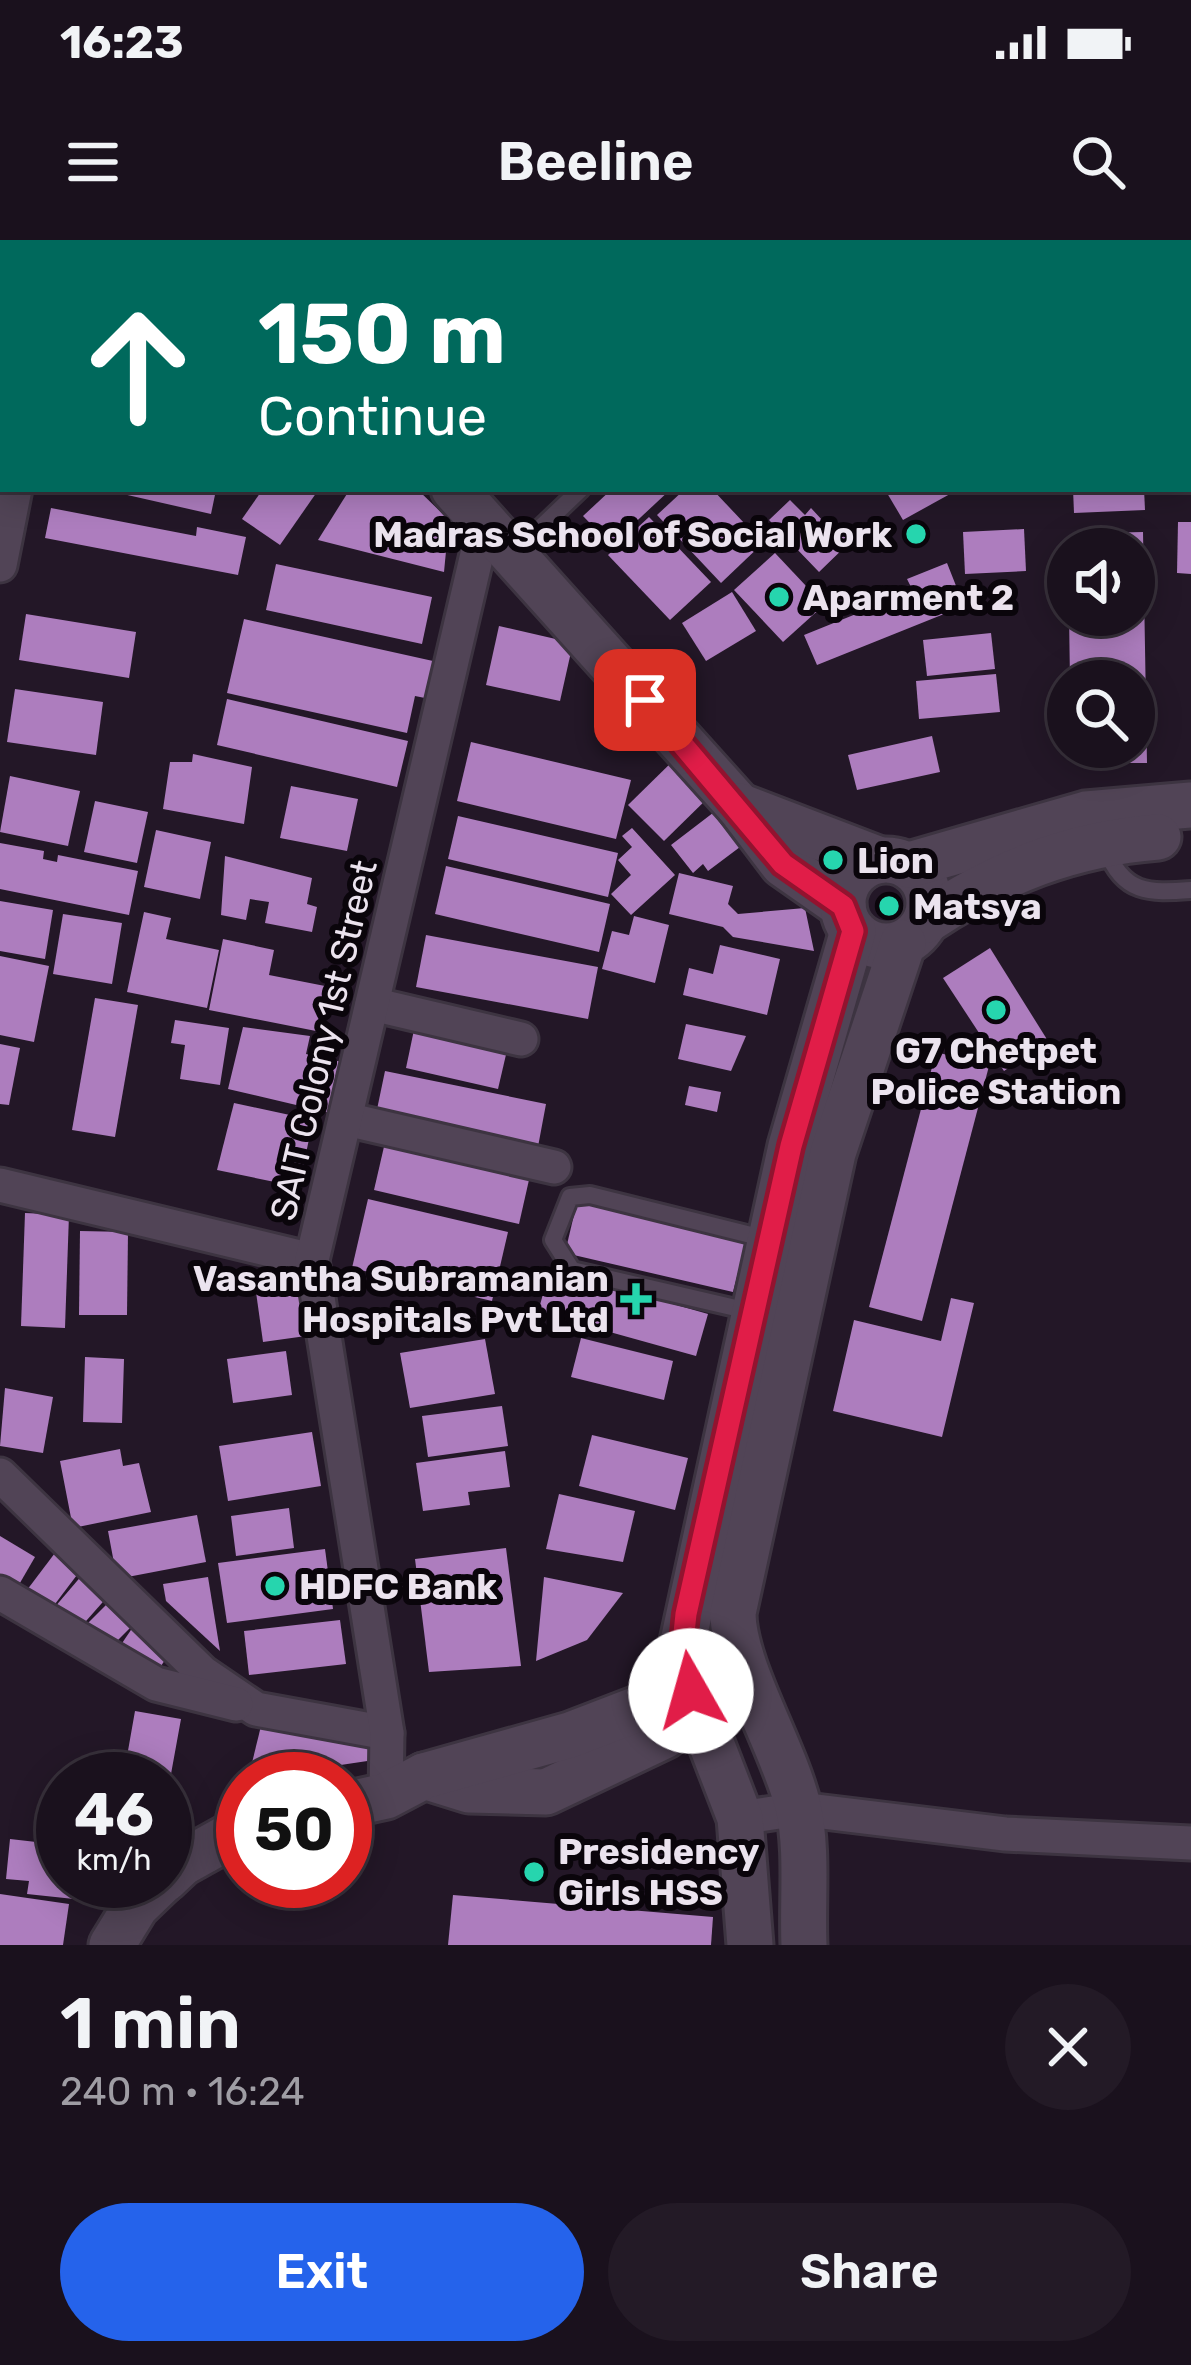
<!DOCTYPE html>
<html lang="en">
<head>
<meta charset="utf-8">
<style>
  :root { --surface:#1a111d; --page:#231a26; --text:#f1f3f6; --muted:#9f9da4; --line:#38313b; --accent:#2563eb }
  body { margin:0; font-family:Rubik,sans-serif; background:var(--page); color:var(--text); height:100vh; display:flex; flex-direction:column; font-size:45px; white-space:nowrap }
  * { box-sizing:border-box; margin:0 }
  p { font-size:39px; color:var(--muted) }
  .icon { flex:none; width:66px; height:66px; fill:none; stroke:currentColor; stroke-width:2; stroke-linecap:round; stroke-linejoin:round }
  .map { position:relative; height:1705px; overflow:hidden }
  .panel { display:flex; flex-direction:column; background:var(--surface); flex:1 }
  .panel>* { flex:none }
  .top-card { position:absolute; left:0px; top:0px; width:1191px; height:252px; box-shadow:0 6px 30px #0003,0 0 0 3px var(--line); background:#00695c; color:#fff; overflow:hidden }
  .buttons { position:absolute; left:1047px; top:288px; display:grid; gap:24px }
  .buttons a { display:grid; place-items:center; width:108px; height:108px; border-radius:50%; background:var(--surface); box-shadow:0 6px 30px #0003,0 0 0 3px var(--line); font-size:60px }
  .speed { position:absolute; left:36px; top:1512px; display:flex; gap:24px; font-size:60px; font-weight:700; text-align:center }
  .speed>* { display:grid; place-content:center; width:156px; height:156px; border-radius:50%; background:var(--surface); box-shadow:0 6px 30px #0003,0 0 0 3px var(--line); line-height:1 }
  .speed small { font-size:30px; font-weight:400 }
  .speed .limit { border:18px solid #d22; background:#fff; color:#111 }
  .pin { position:absolute; display:grid; place-items:center; width:102px; height:102px; color:#fff; margin:-51px; border-radius:24px; box-shadow:0 6px 18px #0006 }
  .me { position:absolute; width:132px; margin:-66px; rotate:353deg; stroke-linejoin:round; filter:drop-shadow(0 0 9px #0008) }
  .turn { display:flex; align-items:center; gap:42px; height:252px; padding:0 60px; font-size:54px }
  .turn .icon { width:156px; height:156px; stroke-width:2.5 }
  .turn b { display:block; font-size:84px; line-height:102px }
  .round { display:grid; place-items:center; flex:none; width:126px; height:126px; border-radius:63px; background:var(--page) }
  .head { display:flex; align-items:center; justify-content:space-between; height:204px; padding:0 60px }
  h1 { font-size:72px; font-weight:600; line-height:90px }
  .button { display:flex; gap:24px; margin-top:auto; padding:24px 60px }
  .button a { flex:1; height:138px; border-radius:72px; background:var(--accent); color:#fff; font-size:48px; font-weight:600; line-height:138px; text-align:center }
  .button a+a { background:var(--page); color:var(--text) }
  .status { display:flex; justify-content:space-between; align-items:center; height:84px; padding:0 60px; background:var(--surface); direction:ltr }
  .status svg { height:33px; fill:currentColor }
  header { display:flex; justify-content:space-between; align-items:center; height:156px; padding:0 60px; background:var(--surface); font-size:54px; font-weight:600 }
  .map>svg:first-child { display:block }
</style>
</head>
<body>
<div class="status"><b>16:23</b><svg viewBox="0 0 49 12"><path d="M0 12V9h3v3zM5 12V6h3v6zM10 12V3h3v9zM15 12V0h3v12zM26 1h20v11H26zM47 4h2v5h-2z"/></svg></div>
<header><svg class="icon" aria-label="menu" viewBox="0 0 24 24"><path d="M4 6h16M4 12h16M4 18h16"/></svg>Beeline<svg class="icon" aria-label="search" viewBox="0 0 24 24"><circle cx="10" cy="10" r="6"/><path d="M15 15l6 6"/></svg></header>
<div class="map">
<svg width="1191" height="1705" viewBox="0 0 1191 1705">
  <rect width="100%" height="100%" fill="#231727"/>
  <g fill="#ad7dbe">
    <path d="M101,249H214L216,250L211,274Z"/>
    <path d="M263,249H319L280,305L242,279Z"/>
    <path d="M350,249H417L449,280L444,332L318,300Z"/>
    <path d="M612,249H671L611,305L583,276Z"/>
    <path d="M685,249H712L763,303L721,343L657,275Z"/>
    <path d="M894,249H959L903,280L887,253Z"/>
    <path d="M1073,249H1144L1145,270L1074,273Z"/>
    <path d="M790,260L805,275L811,268L823,281L827,278L850,302L819,332L769,280Z"/>
    <path d="M51,268L196,296L197,287L246,297L238,335L45,298Z"/>
    <path d="M649,277L711,342L670,380L608,315Z"/>
    <path d="M1178,282H1191V334L1177,333Z"/>
    <path d="M1024,289L1026,331L965,334L963,292Z"/>
    <path d="M1143,292L1147,523H1103V507H1134V441H1070L1069,375H1134V309H1101V293Z"/>
    <path d="M775,313L824,365L783,402L734,350Z"/>
    <path d="M947,323L964,366L817,425L804,395L913,351L907,339Z"/>
    <path d="M276,324L432,357L422,404L266,370Z"/>
    <path d="M732,352L756,391L706,421L682,383Z"/>
    <path d="M26,374L136,392L129,438L19,420Z"/>
    <path d="M244,379L433,421L425,458L415,456L407,493L227,453Z"/>
    <path d="M499,386L573,403L560,461L486,445Z"/>
    <path d="M991,393L995,429L927,436L923,400Z"/>
    <path d="M996,434L1000,472L919,479L916,441Z"/>
    <path d="M15,449L103,462L96,515L7,502Z"/>
    <path d="M227,459L408,501L397,547L217,505Z"/>
    <path d="M932,496L940,532L857,550L848,515Z"/>
    <path d="M471,502L631,540L616,599L457,561Z"/>
    <path d="M193,514L252,527L244,584L163,569L170,522H192Z"/>
    <path d="M680,514L716,550L664,601L628,565Z"/>
    <path d="M10,536L80,551L68,606L0,592Z"/>
    <path d="M291,546L358,559L347,611L280,598Z"/>
    <path d="M95,561L148,572L137,623L84,612Z"/>
    <path d="M722,566L748,601L708,631L703,624L693,633L671,605Z"/>
    <path d="M458,576L618,613L608,657L448,619Z"/>
    <path d="M632,588L675,635L631,675L611,654L631,635L618,620L632,607L622,596Z"/>
    <path d="M156,590L211,602L200,659L144,647Z"/>
    <path d="M0,603L44,611L43,619L57,622L58,615L138,631L129,675L0,649Z"/>
    <path d="M225,616L312,638L307,664L317,667L312,692L265,683L269,662L250,659L246,680L221,675Z"/>
    <path d="M446,626L610,664L599,712L435,674Z"/>
    <path d="M679,633L733,646L728,664L738,674L805,668L814,711L733,697L723,687L669,674Z"/>
    <path d="M0,661L53,670L45,719L0,711Z"/>
    <path d="M144,672L171,678L166,699L219,710L207,768L127,752Z"/>
    <path d="M63,674L122,683L112,744L53,734Z"/>
    <path d="M634,676L669,685L655,743L602,729L612,691L629,695Z"/>
    <path d="M426,695L598,727L588,779L416,747Z"/>
    <path d="M223,699L274,710L269,735L325,746L316,791L209,770Z"/>
    <path d="M720,705L780,719L767,775L683,755L689,728L713,734Z"/>
    <path d="M990,708L1048,801L1004,831L943,738Z"/>
    <path d="M0,716L49,726L34,802L0,795Z"/>
    <path d="M95,758L138,765L115,897L72,890Z"/>
    <path d="M175,780L229,788L220,845L180,839L185,805L171,803Z"/>
    <path d="M686,784L746,796L731,831L678,819Z"/>
    <path d="M415,785L508,806L498,849L406,828Z"/>
    <path d="M243,787L310,796L306,814L342,822L330,873L228,849Z"/>
    <path d="M0,804L20,808L9,865L0,864Z"/>
    <path d="M936,812L989,826L922,1081L869,1067Z"/>
    <path d="M385,831L546,864L537,912L375,879Z"/>
    <path d="M689,846L721,852L717,872L685,865Z"/>
    <path d="M234,863L313,880L299,947L217,930Z"/>
    <path d="M386,898L531,931L519,984L374,950Z"/>
    <path d="M368,959L508,992L492,1061L352,1028Z"/>
    <path d="M577,962L746,1002L733,1052L565,1013Z"/>
    <path d="M25,973L69,975L65,1088L21,1086Z"/>
    <path d="M80,991L128,992L127,1075H79Z"/>
    <path d="M550,1029L708,1074L696,1116L538,1072Z"/>
    <path d="M297,1032L306,1096L263,1102L254,1038Z"/>
    <path d="M951,1058L974,1063L942,1197L833,1171L854,1080L941,1101Z"/>
    <path d="M581,1098L673,1121L664,1160L571,1137Z"/>
    <path d="M485,1099L495,1154L410,1168L400,1113Z"/>
    <path d="M286,1111L292,1155L233,1163L227,1119Z"/>
    <path d="M85,1117L124,1119L122,1183L83,1182Z"/>
    <path d="M5,1148L53,1157L43,1213L0,1206Z"/>
    <path d="M502,1166L508,1206L428,1217L422,1176Z"/>
    <path d="M312,1192L321,1246L228,1261L219,1206Z"/>
    <path d="M592,1195L688,1218L675,1270L579,1246Z"/>
    <path d="M120,1209L123,1226L139,1223L151,1272L73,1288L60,1221Z"/>
    <path d="M505,1211L510,1247L468,1252L470,1265L423,1271L416,1223Z"/>
    <path d="M559,1254L635,1271L623,1322L546,1309Z"/>
    <path d="M289,1268L294,1308L236,1316L231,1276Z"/>
    <path d="M197,1275L206,1322L117,1339L108,1291Z"/>
    <path d="M0,1296L35,1317L17,1348L0,1338Z"/>
    <path d="M506,1308L521,1426L429,1432L415,1319Z"/>
    <path d="M58,1309L83,1327L52,1368L27,1350Z"/>
    <path d="M325,1309L333,1369L227,1383L218,1323Z"/>
    <path d="M83,1334L109,1355L79,1389L54,1368Z"/>
    <path d="M208,1337L220,1411L166,1361L163,1344Z"/>
    <path d="M544,1337L623,1353L587,1400L536,1421Z"/>
    <path d="M110,1361L134,1384L112,1406L88,1383Z"/>
    <path d="M340,1380L346,1424L249,1435L244,1391Z"/>
    <path d="M133,1387L170,1412L154,1437L116,1412Z"/>
    <path d="M135,1471L181,1479L167,1556L165,1539H123Z"/>
    <path d="M261,1486L371,1504L374,1520L248,1539Z"/>
    <path d="M10,1599L45,1603L44,1612L63,1614V1641H76L74,1659L27,1654L29,1641L6,1639Z"/>
    <path d="M0,1654L69,1664L63,1705H0Z"/>
    <path d="M453,1655L713,1677L711,1705H448Z"/>
  </g>
  <g fill="none" stroke-linecap="round" stroke-linejoin="round">
    <g stroke="#3d3441" stroke-width="22">
      <g id="lane">
        <path d="M515,312L581,249"/>
        <path d="M1106,609C1123,654 1149,653 1191,650"/>
        <path d="M753,1072L572,1030L553,1000L570,957L590,955L767,999"/>
      </g>
    </g>
    <g stroke="#3d3441" stroke-width="39">
      <g id="street">
        <path d="M7,3L9,0"/>
        <path d="M496,3L498,0"/>
        <path d="M0,325L15,249"/>
        <path d="M372,764L521,799"/>
        <path d="M346,879L554,927"/>
        <path d="M0,945L312,1020"/>
        <path d="M0,1235L203,1433L256,1469L387,1493"/>
        <path d="M0,1353L156,1444L236,1464"/>
        <path d="M386,1556L387,1493L312,1020L485,280"/>
        <path d="M740,1578L799,1569L1005,1594L1191,1603"/>
      </g>
    </g>
    <g stroke="#3d3441" stroke-width="51">
      <g id="secondary">
        <path d="M203,0L206,3"/>
        <path d="M70,3L74,0"/>
        <path d="M0,55L3,53"/>
        <path d="M454,249L739,566L783,624L843,666"/>
        <path d="M739,566L880,620"/>
        <circle cx="886" cy="663" r="43"/>
        <path d="M909,625L1086,574L1191,565"/>
        <path d="M927,680C1001,632 1070,604 1158,597"/>
        <path d="M424,1536L469,1550L546,1552L664,1496L676,1466L707,1441"/>
        <path d="M345,1565L386,1556L424,1536L570,1495L656,1462L676,1466"/>
        <path d="M165,1639L182,1623L243,1589"/>
        <path d="M112,1705L136,1666L162,1641"/>
        <path d="M750,1705L740,1578L691,1451L681,1411L791,906L853,691"/>
        <path d="M804,1705C802,1660 808,1610 798,1566C784,1508 733,1426 733,1373L833,913L903,703"/>
      </g>
    </g>
    <use href="#lane" stroke="#514456" stroke-width="16"/>
    <use href="#street" stroke="#514456" stroke-width="33"/>
    <use href="#secondary" stroke="#514456" stroke-width="45"/>
  </g>
  <g fill="none" stroke-linecap="round" stroke-linejoin="round">
    <g stroke="#92132f" stroke-width="30">
      <path id="route" d="M645,460L783,624L843,666L853,691L791,906L686,1374L682,1412L691,1451"/>
    </g>
    <use href="#route" stroke="#e11d48" stroke-width="21"/>
  </g>
  <g fill="#26d5ae" stroke="#0a050b" stroke-width="4.5">
    <circle cx="916" cy="294" r="12"/>
    <circle cx="779" cy="357" r="12"/>
    <circle cx="833" cy="620" r="12"/>
    <circle cx="889" cy="666" r="12"/>
    <circle cx="996" cy="770" r="12"/>
    <path d="M630 1041h12v12h12v12h-12v12h-12v-12h-12v-12h12z"/>
    <circle cx="275" cy="1346" r="12"/>
    <circle cx="534" cy="1632" r="12"/>
  </g>
  <g text-anchor="middle" stroke-width="12" stroke-linejoin="round" paint-order="stroke">
    <g font-size="36" font-weight="bold" fill="#ebe3ee" stroke="#0a050b" text-anchor="start">
      <text x="892" y="307" text-anchor="end">Madras School of Social Work</text>
      <text x="803" y="370">Aparment 2</text>
      <text x="857" y="633">Lion</text>
      <text x="913" y="679">Matsya</text>
      <text x="996" y="823" text-anchor="middle">G7 Chetpet<tspan x="996" dy="41">Police Station</tspan></text>
      <text x="609" y="1051" text-anchor="end">Vasantha Subramanian<tspan x="609" dy="41">Hospitals Pvt Ltd</tspan></text>
      <text x="299" y="1359">HDFC Bank</text>
      <text x="558" y="1624">Presidency<tspan x="558" dy="41">Girls HSS</tspan></text>
    </g>
    <g font-size="36" fill="#ebe3ee" stroke="#0a050b">
      <text transform="translate(323 800) rotate(-77)" y="13">SAIT Colony 1st Street</text>
    </g>
  </g>
</svg>
<div class="buttons">
<a><svg class="icon" aria-label="sound" viewBox="0 0 24 24"><path d="M4 9h4l5-4v14l-5-4H4zM17 9q2 3 0 6"/></svg></a>
<a><svg class="icon" aria-label="search" viewBox="0 0 24 24"><circle cx="10" cy="10" r="6"/><path d="M15 15l6 6"/></svg></a>
</div>
<div class="speed"><div>46<small>km/h</small></div><div class="limit">50</div></div>
<div class="pin" style="left:645px;top:460px;background:#d93025"><svg class="icon" aria-label="arrive" viewBox="0 0 24 24"><path d="M6 21V4h12l-3 4 3 4H6"/></svg></div>
<svg class="me" style="left:691px;top:1451px" viewBox="-20 -20 40 40"><circle r="19" fill="#fff"/><path d="M0-13L10 11 0 6-10 11z" fill="#e11d48"/></svg>
<div class="top-card">
<div class="turn"><svg class="icon" aria-label="ahead" viewBox="0 0 24 24"><path d="M12 20V5M6 11l6-6 6 6"/></svg><div><b>150 m</b>Continue</div></div>
</div>
</div>
<section class="panel">
<div class="head"><div><h1>1 min</h1><p>240 m · 16:24</p></div><a class="round"><svg class="icon" aria-label="close" viewBox="0 0 24 24"><path d="M6 6l12 12M18 6L6 18"/></svg></a></div>
<div class="button"><a>Exit</a><a>Share</a></div>
</section>
</body>
</html>
